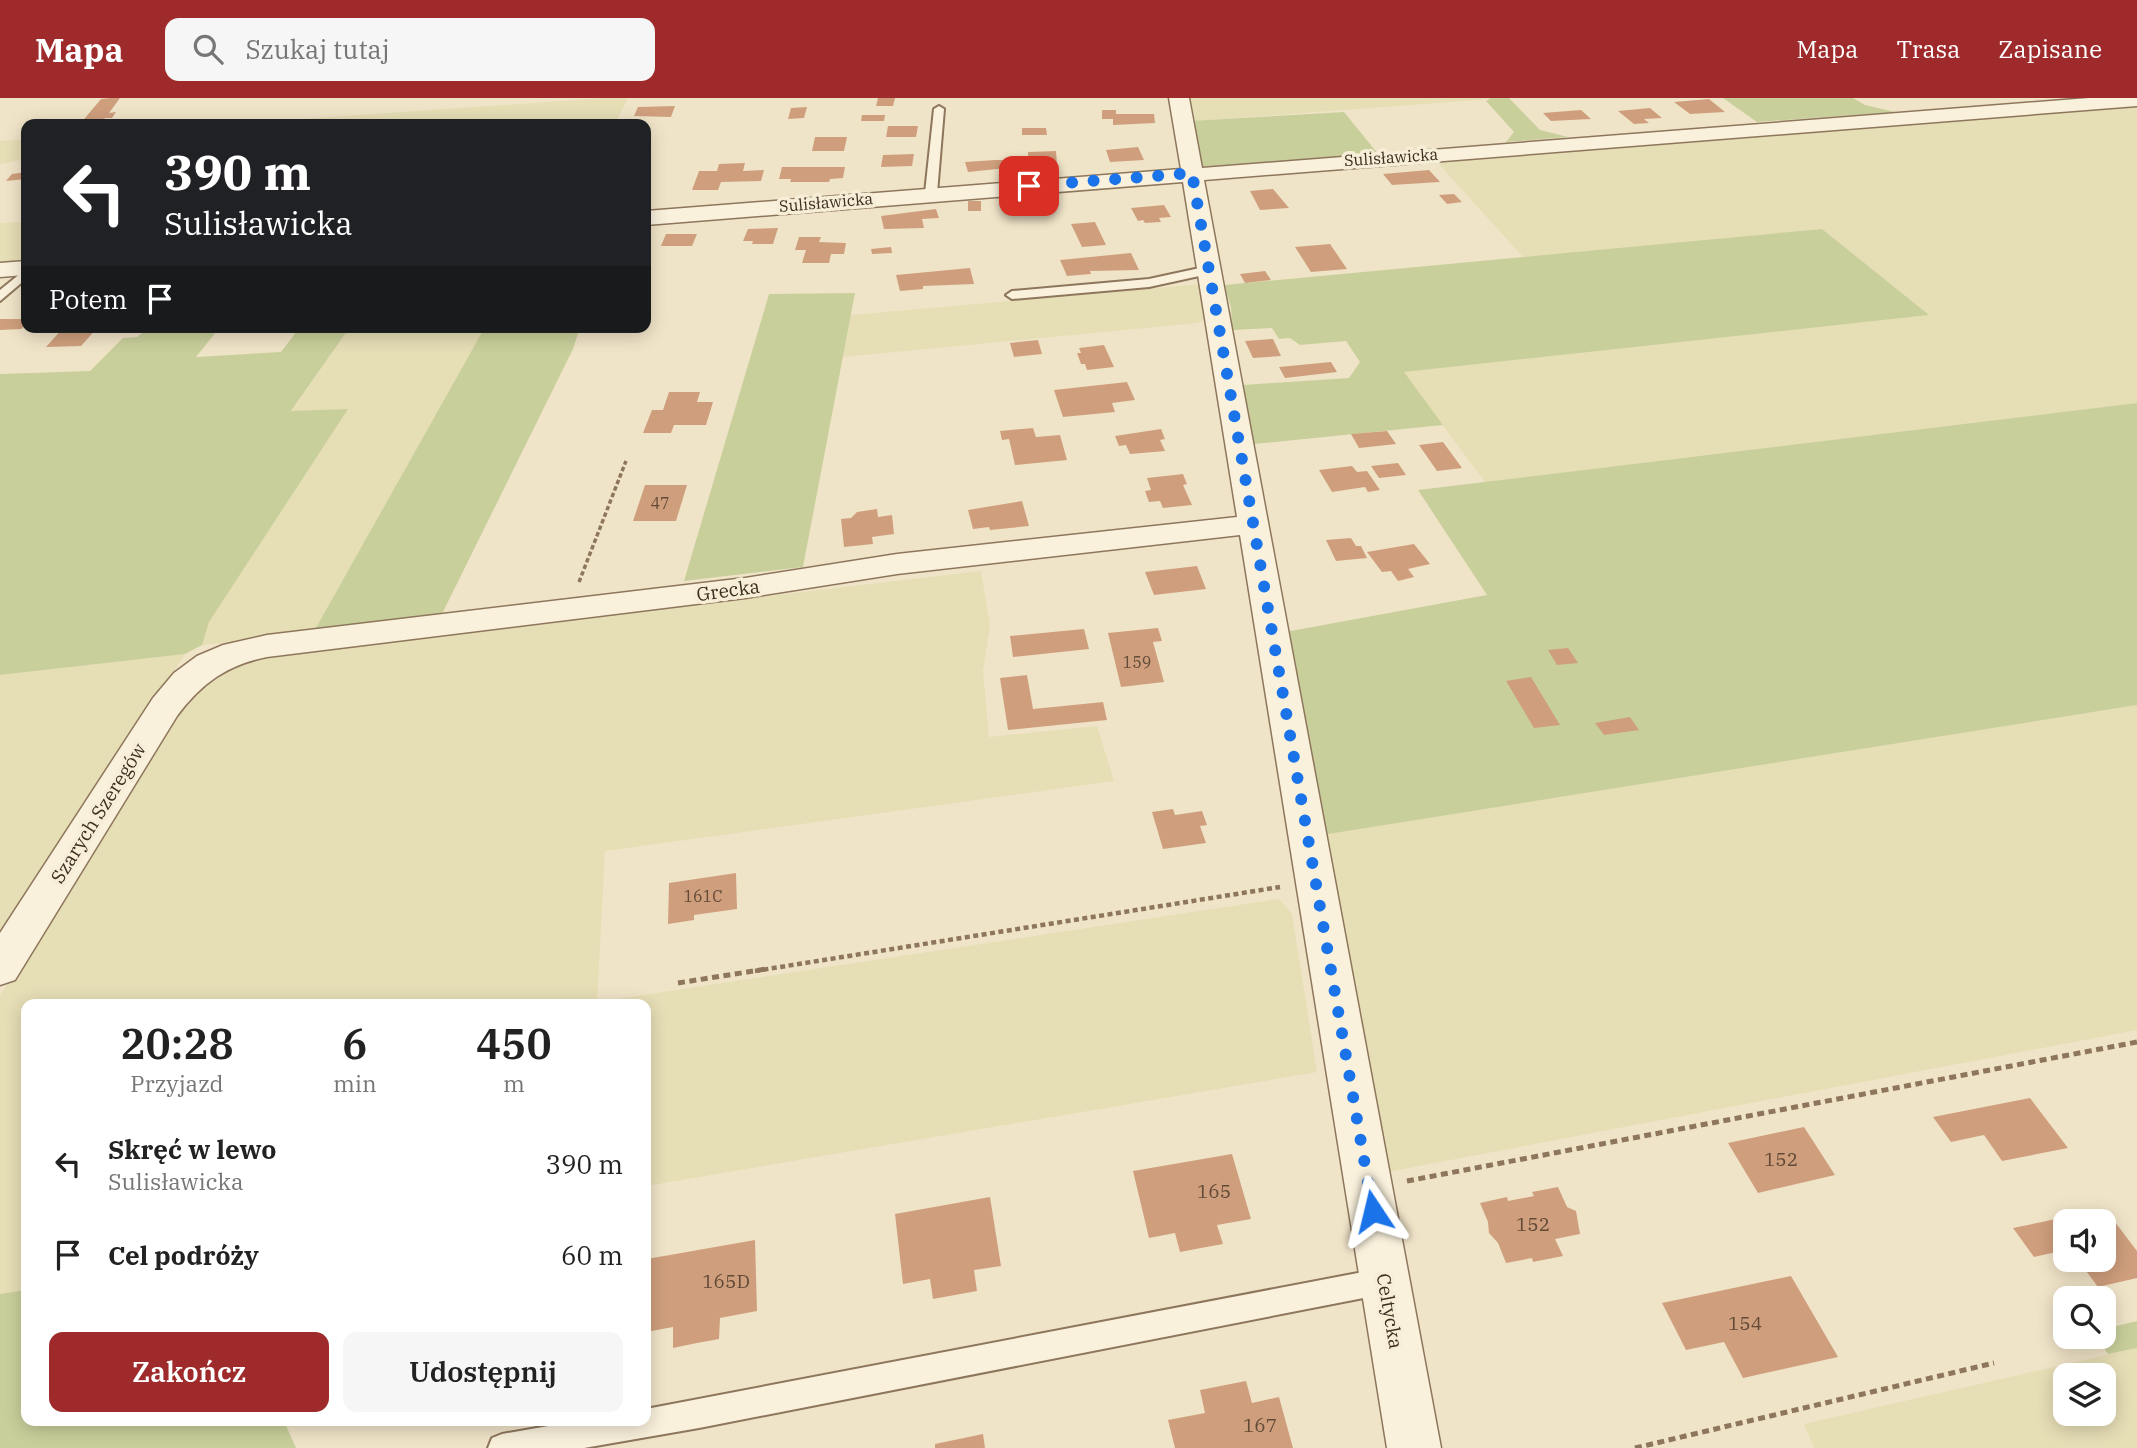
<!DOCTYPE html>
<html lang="pl">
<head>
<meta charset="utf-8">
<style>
  :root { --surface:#fff; --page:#f6f6f6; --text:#222; --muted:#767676; --accent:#9e2a2b }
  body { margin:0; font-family:"IBM Plex Serif",serif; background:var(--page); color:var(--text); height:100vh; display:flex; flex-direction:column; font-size:26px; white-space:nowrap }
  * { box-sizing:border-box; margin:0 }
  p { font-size:23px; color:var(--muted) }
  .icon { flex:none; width:38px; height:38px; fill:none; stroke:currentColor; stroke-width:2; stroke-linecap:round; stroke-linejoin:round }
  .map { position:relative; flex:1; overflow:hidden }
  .details { position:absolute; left:21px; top:901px; width:630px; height:427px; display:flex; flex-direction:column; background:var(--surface); border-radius:14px; box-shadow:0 4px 18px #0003 }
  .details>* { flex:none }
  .guide { position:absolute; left:21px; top:21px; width:630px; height:214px; border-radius:14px; box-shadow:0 4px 18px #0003; background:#202124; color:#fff; overflow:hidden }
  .controls { position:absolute; left:2053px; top:1111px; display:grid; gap:14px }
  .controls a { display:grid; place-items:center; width:63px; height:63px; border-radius:14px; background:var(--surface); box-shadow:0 4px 18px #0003; font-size:35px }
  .pin { position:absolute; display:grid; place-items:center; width:60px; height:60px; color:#fff; margin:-30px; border-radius:14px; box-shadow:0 4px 10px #0006 }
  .me { position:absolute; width:77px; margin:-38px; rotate:350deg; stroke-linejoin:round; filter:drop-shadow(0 0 5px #0008) }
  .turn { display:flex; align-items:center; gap:24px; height:147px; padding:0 28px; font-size:32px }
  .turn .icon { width:91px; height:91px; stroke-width:2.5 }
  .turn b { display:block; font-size:49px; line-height:60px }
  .then { display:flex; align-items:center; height:66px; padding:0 28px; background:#0003; gap:14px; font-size:26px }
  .eta { display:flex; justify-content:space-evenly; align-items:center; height:119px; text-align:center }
  .eta b { font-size:42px; font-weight:600; line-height:49px }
  .action { display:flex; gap:14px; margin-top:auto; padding:14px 28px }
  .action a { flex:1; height:80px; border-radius:14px; background:var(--accent); color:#fff; font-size:28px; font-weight:600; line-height:80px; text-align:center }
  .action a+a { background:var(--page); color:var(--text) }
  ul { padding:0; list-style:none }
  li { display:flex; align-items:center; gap:21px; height:91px; padding:0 28px }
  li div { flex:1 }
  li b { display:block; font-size:26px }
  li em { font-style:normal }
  header { display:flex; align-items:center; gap:42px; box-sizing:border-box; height:98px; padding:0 35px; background:var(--accent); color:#fff }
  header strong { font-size:33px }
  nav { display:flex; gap:38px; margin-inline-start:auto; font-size:24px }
  .search { width:490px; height:63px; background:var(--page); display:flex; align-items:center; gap:18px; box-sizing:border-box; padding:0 24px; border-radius:14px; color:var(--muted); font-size:26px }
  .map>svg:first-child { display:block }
</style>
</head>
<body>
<header>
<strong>Mapa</strong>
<div class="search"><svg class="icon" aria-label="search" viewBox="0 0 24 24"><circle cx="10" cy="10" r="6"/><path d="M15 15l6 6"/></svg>Szukaj tutaj</div>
<nav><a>Mapa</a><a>Trasa</a><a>Zapisane</a></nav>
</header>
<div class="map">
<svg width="2137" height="1350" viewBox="0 0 2137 1350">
  <rect width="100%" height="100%" fill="#f0e4c8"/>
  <g fill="#e6deb5" fill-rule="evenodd">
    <path d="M604,0H628L615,26H230Z"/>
    <path d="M1190,0H1491L1492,1L1195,23Z"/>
    <path d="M2137,7V305L1485,384L1403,274L1928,217L1822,131L1524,160L1435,62Z"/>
    <path d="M26,41V61L0,66V43Z"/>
    <path d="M26,124V165L0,167V125Z"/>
    <path d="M1201,186L1207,221L1197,225L843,259L851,217Z"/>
    <path d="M350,229H485L313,535L202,547L209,524L347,311L291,314Z"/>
    <path d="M981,473L990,528L983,573L989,639L1097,628L1114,683L605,753L597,904L1279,801L1292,816L1317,974L646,1088V906H26V1192L0,1196V898L175,615L193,591L249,559Z"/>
    <path d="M185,556L145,618L0,847V577Z"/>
    <path d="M2137,607V932L1382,1075L1322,737Z"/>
    <path d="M2137,1250V1350H1814L1804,1326ZM2065,1278H2104V1316H2065Z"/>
  </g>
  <g fill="#c9cf9b">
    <path d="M1491,0H1509L1540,32L1568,39L1506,44L1514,34L1486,3Z"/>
    <path d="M1723,0H1853L1865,7L1895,14L1757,24Z"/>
    <path d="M1344,14L1379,57L1201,69L1190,23Z"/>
    <path d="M1822,131L1929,217L1404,274L1443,327L1254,346L1243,287L1349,280L1360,264L1346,243L1300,247L1290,240L1279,241L1272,230L1232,232L1231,209L1224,187Z"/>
    <path d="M855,195L803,469L684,483L769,196Z"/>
    <path d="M150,229H220L196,259L281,254L300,229H350L291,313L348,311L209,524L202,547L185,556L0,577V276L90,273L123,240L137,239Z"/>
    <path d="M485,229H580L573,251L440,520L313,535Z"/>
    <path d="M2137,305V607L1322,737L1285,534L1487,497L1418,392Z"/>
    <path d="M26,1192V1323H284L296,1350H0V1196Z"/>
    <path d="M2137,1223V1250L2108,1256L2096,1239H2104V1231Z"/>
  </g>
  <g fill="#cf9f7d">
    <path d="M110,0H120L109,15L116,14L112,20H105L100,26H80L101,1Z"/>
    <path d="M878,0H895L893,8H876Z"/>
    <path d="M1709,1L1725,14L1690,16L1674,4Z"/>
    <path d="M675,8L671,19L634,18L638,9Z"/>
    <path d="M807,9L804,20L788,21L791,10Z"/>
    <path d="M1650,10L1662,20L1644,21L1649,25L1634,26L1618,13Z"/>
    <path d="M1102,12H1116V16H1154L1155,25L1113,27V21H1102Z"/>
    <path d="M1581,12L1591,21L1551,23L1543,15Z"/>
    <path d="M862,17H885L884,23H861Z"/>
    <path d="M888,28H918L916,39H886Z"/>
    <path d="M1022,30H1046L1047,37H1022Z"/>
    <path d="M815,39H847L844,53H812Z"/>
    <path d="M1138,49L1144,62L1110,64L1106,52Z"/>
    <path d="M1056,53L1057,67H1029L1028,54Z"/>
    <path d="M914,56L912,68L881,69L883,57Z"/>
    <path d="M995,62H1004L1007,70L968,74L965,64Z"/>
    <path d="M745,65L743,73L764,72L761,83L721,84L718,92H692L699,73H717L719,66Z"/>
    <path d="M782,69H845L843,80L830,81L829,84H790L791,81H779Z"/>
    <path d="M1429,72L1440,84L1392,87L1383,76Z"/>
    <path d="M26,74V81L6,83L12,76Z"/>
    <path d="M1273,91L1289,110L1260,112L1250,93Z"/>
    <path d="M1454,96L1462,104L1447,106L1439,97Z"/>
    <rect x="968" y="103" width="13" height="10"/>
    <path d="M1164,107L1171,119L1159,120L1161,124L1145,125L1143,122L1138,123L1131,110Z"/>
    <path d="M936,111L939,120L922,121L924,130L884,131L881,118Z"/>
    <path d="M1095,124L1106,147L1082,149L1071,126Z"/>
    <path d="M778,130L773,146H752L753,143H743L748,131Z"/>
    <path d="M666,136H697L692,148H661Z"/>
    <path d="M799,139H821L819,144L846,145L844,156H831L829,165H802L806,152H795Z"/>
    <path d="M1330,146L1347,171L1311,174L1295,149Z"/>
    <path d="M891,149L892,155L872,156L871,151Z"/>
    <path d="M1131,155L1139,172L1090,173L1091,176L1067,178L1060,162Z"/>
    <path d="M970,170L974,186L923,188V191L900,193L896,177Z"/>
    <path d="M1265,173L1271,182L1245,185L1240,176Z"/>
    <path d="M0,221H26V227L21,231L0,232Z"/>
    <path d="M64,229H98L81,248L46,249Z"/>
    <path d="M1273,241L1281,258L1253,260L1245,243Z"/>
    <path d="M1038,242L1042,256L1014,259L1010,245Z"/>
    <path d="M1104,247L1114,269L1087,272L1085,266H1081L1077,255H1081L1079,250Z"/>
    <path d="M1331,264L1337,274L1285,280L1279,269Z"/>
    <path d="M1127,284L1135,302L1112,305L1115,314L1063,319L1054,292Z"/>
    <path d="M669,294H700L697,304H713L706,327H674L671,335H643L652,312H663Z"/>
    <path d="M1033,330L1036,339L1060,337L1067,362L1015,367L1009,341L1002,342L1000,333Z"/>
    <path d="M1161,331L1165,341L1160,342L1165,353L1130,356L1126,347L1119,348L1115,338Z"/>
    <path d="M1387,333L1396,346L1359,350L1351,336Z"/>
    <path d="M1443,344L1462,370L1437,373L1419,347Z"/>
    <path d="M1398,365L1406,377L1379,380L1371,368Z"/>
    <path d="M1352,368L1357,374L1367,373L1380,392L1368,394L1365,389L1332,394L1319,372Z"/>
    <path d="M1183,376L1187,386L1183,387L1192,407L1163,410L1160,403L1149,404L1145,393L1151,392L1147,380Z"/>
    <path d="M645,387H687L676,423H633Z"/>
    <path d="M1022,403L1029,428L990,432L989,429L973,431L968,412Z"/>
    <path d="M877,411L878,419L892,417L894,436L872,439L873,446L844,449L841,421L851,420L857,414Z"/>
    <path d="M1351,440L1356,448H1361L1367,460L1336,463L1326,442Z"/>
    <path d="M1414,446L1430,466L1408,471L1414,479L1398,483L1391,473L1382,474L1367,454Z"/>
    <path d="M1197,468L1206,491L1154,497L1145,474Z"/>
    <path d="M1158,530L1162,543L1153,544L1164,584L1121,589L1108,535Z"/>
    <path d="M1084,531L1089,551L1013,559L1010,538Z"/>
    <path d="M1568,550L1578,565L1557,567L1548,552Z"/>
    <path d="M1027,577L1033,611L1103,604L1107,622L1008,632L1000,580Z"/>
    <path d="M1531,579L1560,627L1534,630L1506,583Z"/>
    <path d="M1630,619L1639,632L1604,637L1595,625Z"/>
    <path d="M1173,711L1175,717L1202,713L1207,727L1200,728L1206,745L1163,751L1152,714Z"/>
    <path d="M736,775L737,811L694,817V822L668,826L669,785Z"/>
    <path d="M2030,1000L2068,1050L2002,1063L1984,1037L1951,1044L1933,1019Z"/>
    <path d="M1804,1029L1835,1077L1758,1095L1728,1045Z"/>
    <path d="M1232,1056L1251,1121L1217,1127L1223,1146L1201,1150L1180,1154L1175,1135L1149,1140L1133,1073Z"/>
    <path d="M1558,1089L1567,1109L1576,1113L1580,1136L1555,1141L1563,1158L1533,1164L1532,1160L1506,1165L1498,1145L1489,1135L1488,1124L1480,1105L1507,1099L1508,1103L1534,1098L1532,1094Z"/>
    <path d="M990,1099L1001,1168L974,1172L977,1193L933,1201L930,1181L903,1186L895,1116Z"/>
    <path d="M2105,1111L2137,1153V1180L2098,1189L2078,1162H2104V1124H2065V1152L2034,1159L2013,1130Z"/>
    <path d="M755,1142L757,1213L720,1220L719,1241L697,1245L673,1250V1229L646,1234L647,1161Z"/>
    <path d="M1791,1178L1838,1259L1743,1280L1724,1244L1686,1252L1662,1205Z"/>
    <path d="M1246,1283L1252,1305L1279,1299L1293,1350H1175L1168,1322L1205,1315L1200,1292Z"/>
    <path d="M983,1336L985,1350H935V1346Z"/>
  </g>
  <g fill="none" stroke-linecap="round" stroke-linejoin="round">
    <g stroke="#8d765c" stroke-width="4">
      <g id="service">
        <path d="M939,8L944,11L937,95L931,98L925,95L934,11Z"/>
        <path d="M1209,168L1213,169V175L1149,189L1012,201L1006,197L1012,193L1149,181Z"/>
        <path d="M26,171V181L0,203V192Z"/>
        <path d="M1384,1170L1393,1174L1397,1183L1393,1192L1384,1196L699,1330L584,1350H488L492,1340L502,1336L577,1323H646V1311Z"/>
      </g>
    </g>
    <g stroke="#8d765c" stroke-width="3">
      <g id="minor">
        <path d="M1169,0H1189L1202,70L2089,0H2137V8L1204,82L1441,1350H1387L1240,437L897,476L745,500L267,559C227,567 202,585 177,618L15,882L0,887V835L153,600L174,575L197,558L223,547L267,537L745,480L897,456L1237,419L1183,84L646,127V113L1181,71Z"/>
        <path d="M26,163V177L0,179V165Z"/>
      </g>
    </g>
    <path stroke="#8d765c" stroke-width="3.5" stroke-dasharray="4.5 2.5" stroke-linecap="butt" d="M579,484L626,363"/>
    <path stroke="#8d765c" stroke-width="4.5" stroke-dasharray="5 3.5" stroke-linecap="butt" d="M755,873L1280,789"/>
    <g stroke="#8d765c" stroke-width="5" stroke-dasharray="7 4.5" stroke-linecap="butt">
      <path d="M678,885L766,871"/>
      <path d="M1407,1083L2137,944"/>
      <path d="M1635,1350L1994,1265"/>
    </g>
    <use href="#service" fill="#faf1dc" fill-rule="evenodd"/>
    <use href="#minor" fill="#faf1dc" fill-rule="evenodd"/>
  </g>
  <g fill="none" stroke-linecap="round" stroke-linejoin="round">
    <path stroke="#1a73e8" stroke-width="12" stroke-dasharray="0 21.6" d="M1029,88L1192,75L1373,1113"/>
  </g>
  <g text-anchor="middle" stroke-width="7" stroke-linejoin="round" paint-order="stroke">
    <g font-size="16" fill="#3d2e20" stroke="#f7eed8">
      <text transform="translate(1391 59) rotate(-4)" y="6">Sulisławicka</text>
      <text transform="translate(826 104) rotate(-5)" y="6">Sulisławicka</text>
    </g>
    <g font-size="16" fill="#624a37">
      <text x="660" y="411">47</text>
      <text x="1137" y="570">159</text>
      <text x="703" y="804">161C</text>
    </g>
    <g font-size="19" fill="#3d2e20" stroke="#f7eed8">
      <text transform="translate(728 492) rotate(-8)" y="7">Grecka</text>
      <text transform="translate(98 715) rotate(-58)" y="7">Szarych Szeregów</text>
      <text transform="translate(1390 1213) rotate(80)" y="7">Celtycka</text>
    </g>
    <g font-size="19" fill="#624a37">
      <text x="1781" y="1068">152</text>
      <text x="1214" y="1100">165</text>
      <text x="1533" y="1133">152</text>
      <text x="726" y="1190">165D</text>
      <text x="1745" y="1232">154</text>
      <text x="1260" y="1334">167</text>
    </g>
  </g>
</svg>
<div class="controls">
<a><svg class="icon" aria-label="sound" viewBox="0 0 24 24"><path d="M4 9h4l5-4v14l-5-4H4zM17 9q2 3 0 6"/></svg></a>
<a><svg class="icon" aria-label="search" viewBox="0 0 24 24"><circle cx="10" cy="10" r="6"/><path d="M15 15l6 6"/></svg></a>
<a><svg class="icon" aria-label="layers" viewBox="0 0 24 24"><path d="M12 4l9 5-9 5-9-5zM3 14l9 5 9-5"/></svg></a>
</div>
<div class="pin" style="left:1029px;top:88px;background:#d93025"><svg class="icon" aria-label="arrive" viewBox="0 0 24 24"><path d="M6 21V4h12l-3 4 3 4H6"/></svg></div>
<svg class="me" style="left:1373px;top:1113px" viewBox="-20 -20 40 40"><path d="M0-17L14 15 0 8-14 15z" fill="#1a73e8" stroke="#fff" stroke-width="4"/></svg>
<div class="guide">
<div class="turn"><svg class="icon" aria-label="left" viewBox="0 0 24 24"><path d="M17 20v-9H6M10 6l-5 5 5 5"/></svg><div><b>390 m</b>Sulisławicka</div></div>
<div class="then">Potem<svg class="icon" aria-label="arrive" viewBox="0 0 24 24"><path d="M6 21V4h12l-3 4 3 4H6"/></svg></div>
</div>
<section class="details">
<div class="eta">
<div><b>20:28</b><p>Przyjazd</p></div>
<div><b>6</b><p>min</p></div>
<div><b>450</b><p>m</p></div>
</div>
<ul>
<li><svg class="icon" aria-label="left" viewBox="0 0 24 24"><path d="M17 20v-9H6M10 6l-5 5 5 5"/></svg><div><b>Skręć w lewo</b><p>Sulisławicka</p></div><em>390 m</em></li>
<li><svg class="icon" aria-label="arrive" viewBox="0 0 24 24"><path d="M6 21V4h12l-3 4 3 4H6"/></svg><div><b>Cel podróży</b></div><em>60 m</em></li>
</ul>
<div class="action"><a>Zakończ</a><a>Udostępnij</a></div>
</section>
</div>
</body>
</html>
